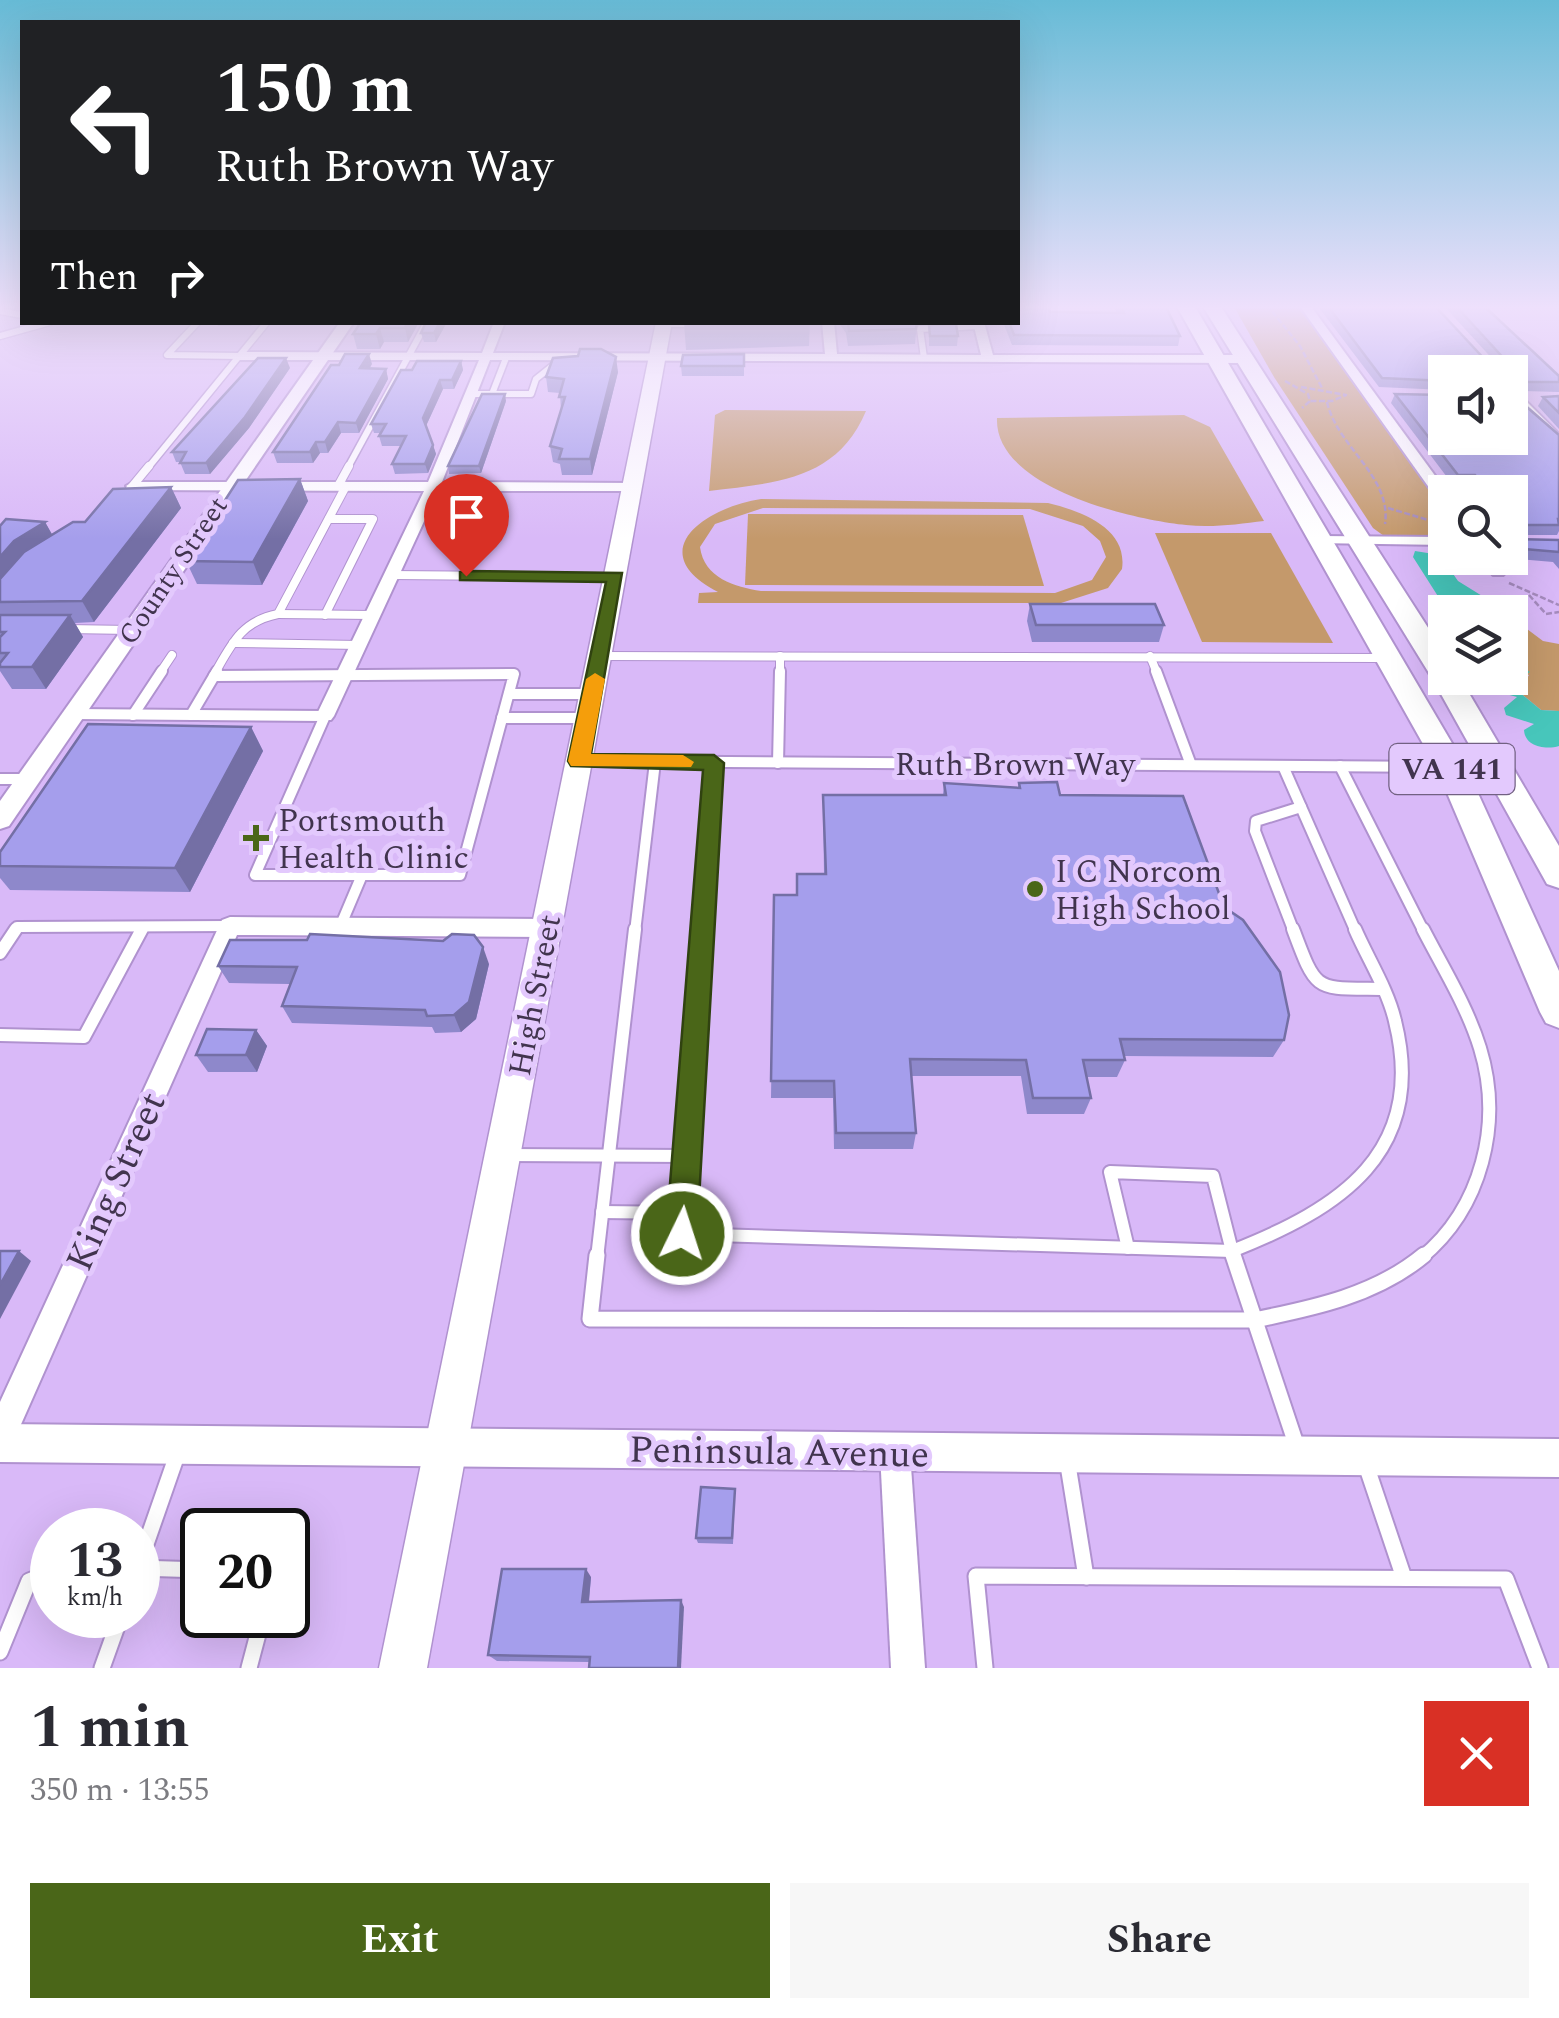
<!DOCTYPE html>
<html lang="en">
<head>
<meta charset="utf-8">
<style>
  :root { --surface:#fff; --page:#f7f7f7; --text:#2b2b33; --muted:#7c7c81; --accent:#4a6618 }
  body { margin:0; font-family:Spectral,serif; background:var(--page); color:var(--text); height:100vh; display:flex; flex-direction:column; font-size:38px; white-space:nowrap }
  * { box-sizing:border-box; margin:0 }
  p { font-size:32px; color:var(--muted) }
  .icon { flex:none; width:55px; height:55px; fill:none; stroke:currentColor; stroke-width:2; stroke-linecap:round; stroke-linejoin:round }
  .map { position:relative; height:1668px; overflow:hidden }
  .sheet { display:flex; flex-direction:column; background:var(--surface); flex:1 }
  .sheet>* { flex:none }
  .banner { position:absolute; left:20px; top:20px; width:1000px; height:305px; border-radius:0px; box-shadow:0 10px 40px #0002; background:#202124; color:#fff; overflow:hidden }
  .buttons { position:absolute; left:1428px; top:355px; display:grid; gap:20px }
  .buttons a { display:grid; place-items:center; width:100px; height:100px; border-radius:0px; background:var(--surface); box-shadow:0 10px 40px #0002; font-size:50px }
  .speed { position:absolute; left:30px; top:1508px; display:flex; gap:20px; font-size:50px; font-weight:700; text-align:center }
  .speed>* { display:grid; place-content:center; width:130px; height:130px; border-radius:50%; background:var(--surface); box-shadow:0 10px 40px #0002; line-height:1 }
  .speed small { font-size:25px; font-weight:400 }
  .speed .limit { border:5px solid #111; border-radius:15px; background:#fff; color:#111 }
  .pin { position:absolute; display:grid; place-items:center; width:85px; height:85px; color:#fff; margin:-102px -42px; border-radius:50% 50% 50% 0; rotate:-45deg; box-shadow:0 0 10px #0007 }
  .pin .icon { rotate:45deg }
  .me { position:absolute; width:110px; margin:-55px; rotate:4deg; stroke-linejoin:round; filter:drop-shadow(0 0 8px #0008) }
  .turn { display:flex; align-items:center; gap:35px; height:210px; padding:0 30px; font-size:45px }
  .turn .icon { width:130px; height:130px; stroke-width:2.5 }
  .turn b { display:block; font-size:70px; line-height:85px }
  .then { display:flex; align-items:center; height:95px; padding:0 30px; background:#0003; gap:20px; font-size:38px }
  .round { display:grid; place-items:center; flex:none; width:105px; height:105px; border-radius:0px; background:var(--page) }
  .overview { display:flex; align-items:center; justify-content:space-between; height:170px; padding:0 30px }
  h1 { font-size:60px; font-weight:700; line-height:75px }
  .primary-button { display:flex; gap:20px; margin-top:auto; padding:20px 30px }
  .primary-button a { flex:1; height:115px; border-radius:0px; background:var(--accent); color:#fff; font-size:40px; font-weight:700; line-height:115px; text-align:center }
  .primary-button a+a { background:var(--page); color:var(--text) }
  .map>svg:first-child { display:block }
</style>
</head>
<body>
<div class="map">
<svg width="1559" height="1668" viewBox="0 0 1559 1668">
  <rect width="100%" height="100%" fill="#d9b9f8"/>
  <g fill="#c4996b" fill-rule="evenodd">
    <path d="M1233,305H1297L1445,512V539L1384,536L1373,528L1274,377Z"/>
    <path d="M725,410L866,411C837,480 776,483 709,491L715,415Z"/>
    <path d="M1184,415L1210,427L1264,521C1239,524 1212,528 1186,525C1134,520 994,488 997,418Z"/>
    <path d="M761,499L1048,503C1081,511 1128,528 1122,569L1108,588L1061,603H698L699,593L718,592C640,551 707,507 761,499ZM763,508L1030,509L1083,526L1100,541L1106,557L1092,580L1055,593L761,591C735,587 704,578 700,547L715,524Z"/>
    <path d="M748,514L1023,515L1044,586L745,585Z"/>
    <path d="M1155,533H1271L1333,643L1202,642Z"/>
    <path d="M1515,620L1543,641L1559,644V711L1541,710L1507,682L1529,676L1523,666L1510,661V641L1520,642L1525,637Z"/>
  </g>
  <g fill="#47c6bb">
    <path d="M1415,551L1440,555L1458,581L1508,612H1448L1413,557Z"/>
    <path d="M1510,661L1530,672L1508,683L1541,710L1559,711V746C1546,750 1525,747 1524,730L1534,724L1506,715L1504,708L1517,697L1491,690L1485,681L1510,678Z"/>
  </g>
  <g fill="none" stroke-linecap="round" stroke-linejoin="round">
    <g stroke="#b092cf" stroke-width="9">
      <g id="service-far4">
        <path d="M0,311L22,315"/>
        <path d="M198,322L167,355L240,356"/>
        <path d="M664,324H696"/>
        <path d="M0,336L50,322"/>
        <path d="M924,358L920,329L979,326"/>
        <path d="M469,394H531L536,379L556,363"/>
        <path d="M492,394L506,358"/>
        <path d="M147,469L267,322"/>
        <path d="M347,469L427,322"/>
      </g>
    </g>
    <g stroke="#b092cf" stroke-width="10">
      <g id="service-far3">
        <path d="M338,486L349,466"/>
        <path d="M130,489L149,466"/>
        <path d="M391,575L615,577"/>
        <path d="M278,614L372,615"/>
        <path d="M325,615L373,519H329"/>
        <path d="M67,629L131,630"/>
        <path d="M233,643L359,645"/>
        <path d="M601,656L1384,658"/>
        <path d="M1150,656L1157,673"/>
        <path d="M160,673L172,655"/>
        <path d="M215,673C232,643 242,621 278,614L346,486"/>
        <path d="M780,673V656"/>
      </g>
    </g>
    <g stroke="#b092cf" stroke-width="14">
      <g id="service-far2">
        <path d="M1156,671L1191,765"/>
        <path d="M509,694H591"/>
        <path d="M74,714L325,716L255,875H460L514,674L214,676"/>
        <path d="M133,715L162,671"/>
        <path d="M191,715L217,671"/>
        <path d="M502,718H586"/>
        <path d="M582,761L1445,767"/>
        <path d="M778,763L780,671"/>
        <path d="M1283,766L1356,932"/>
        <path d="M1340,766L1424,932"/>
        <path d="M0,779H28"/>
        <path d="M340,927L362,875"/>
        <path d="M14,932L17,927L229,926"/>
        <path d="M140,932L143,927"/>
        <path d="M635,932L655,762"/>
        <path d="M703,932L714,763"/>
        <path d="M1294,932L1255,831L1256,821L1301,807"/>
      </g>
    </g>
    <g stroke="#b092cf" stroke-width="16">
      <g id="service-far1">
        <path d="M703,929L682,1234L1232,1251L1234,1258"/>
        <path d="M1293,929C1317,993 1314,988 1381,989"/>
        <path d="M0,953L16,929"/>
        <path d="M0,1035L84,1037L142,929"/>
        <path d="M508,1155L687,1156"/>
        <path d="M602,1212L683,1213"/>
        <path d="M1128,1248L1110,1172L1213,1176L1232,1251C1339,1209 1428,1153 1395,1021C1388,990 1368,959 1355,929"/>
        <path d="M597,1258L635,929"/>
        <path d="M1421,1258C1482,1208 1503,1123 1480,1048C1467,1006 1443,968 1423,929"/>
      </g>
    </g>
    <g stroke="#b092cf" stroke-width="19">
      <g id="service">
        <path d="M597,1255L590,1319L1254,1320C1314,1308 1376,1295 1424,1255"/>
        <path d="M1233,1255L1297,1447"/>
        <path d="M1067,1459L1086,1577"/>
        <path d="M1365,1462L1404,1578"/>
        <path d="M138,1567L177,1455"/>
        <path d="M138,1568L202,1570"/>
        <path d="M0,1652L29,1581L52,1572"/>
        <path d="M102,1668L121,1615"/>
        <path d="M249,1668L263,1615"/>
        <path d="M985,1668L976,1576L1506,1579L1540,1668"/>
      </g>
    </g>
    <g stroke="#b092cf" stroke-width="4">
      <g id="minor">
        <path d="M1299,305H1310L1447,492L1445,504L1440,503Z"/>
        <path d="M494,322H505L493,353L825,354L822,322H834L837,354L981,355L973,322H984L993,355H1243L1249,359L1243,363L490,360L442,482L633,483L640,487L633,491H438L334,716L331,720H319L316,716L424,491L133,490L126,486L133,482H428L479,360H240L234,356L240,352L482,353Z"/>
        <path d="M1510,385L1559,434V446L1510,396Z"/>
        <path d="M1319,536L1445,537V545L1314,543V537Z"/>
        <path d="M1480,558H1495L1506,572L1503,575H1493Z"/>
        <path d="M230,917L547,919L555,922L558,928L555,934L547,937L237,935L11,1447L0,1451V1402L219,926L222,920Z"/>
        <path d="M895,1437L906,1441L910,1452L925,1668H891L880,1452L884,1441Z"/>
      </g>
    </g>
    <g stroke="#b092cf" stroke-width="4">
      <g id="tertiary">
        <path d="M340,322H354L9,826L0,829V801Z"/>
        <path d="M0,1424L1559,1439V1477L0,1462Z"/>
      </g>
    </g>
    <g stroke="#b092cf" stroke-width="3">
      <path id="secondary" d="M656,322H672L427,1668H379Z"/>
    </g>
    <g stroke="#b092cf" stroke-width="4">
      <g id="primary">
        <path d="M1176,305H1194L1466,767L1559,971V1028L1546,1023L1540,1012L1436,767Z"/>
        <path d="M1202,305H1220L1445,654V678H1460L1559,846V888L1547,884L1432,678Z"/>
      </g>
    </g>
    <g stroke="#a58bbd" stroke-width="2.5" stroke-dasharray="6 2.5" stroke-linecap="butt">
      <path d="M1267,305L1300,346L1322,388"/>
      <path d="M1285,381L1308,394L1310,401L1302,408"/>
      <path d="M1301,387L1346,395L1332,401H1310"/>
      <path d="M1327,402C1337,447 1392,476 1385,524"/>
      <path d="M1388,508L1445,525"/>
      <path d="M1509,583L1559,605"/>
      <path d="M1529,595L1546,614L1559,612"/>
    </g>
    <use href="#service-far4" stroke="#fff" stroke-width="6"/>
    <use href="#service-far3" stroke="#fff" stroke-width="8"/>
    <use href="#service-far2" stroke="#fff" stroke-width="10"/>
    <use href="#service-far1" stroke="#fff" stroke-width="12"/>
    <use href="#service" stroke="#fff" stroke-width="15"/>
    <use href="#minor" fill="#fff" fill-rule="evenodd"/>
    <use href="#tertiary" fill="#fff" fill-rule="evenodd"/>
    <use href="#secondary" fill="#fff" fill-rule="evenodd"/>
    <use href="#primary" fill="#fff" fill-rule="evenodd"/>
  </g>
  <g fill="#8e88cb">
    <path d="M1113,305H1165L1180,336L1178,346L1012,345L1003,322H1018L1050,312L1117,313Z"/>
    <path d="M1317,305H1434L1490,365L1497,364L1443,305H1483L1559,376V392L1523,391L1513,384L1512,394L1559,435V531L1557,535H1515L1516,539L1559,540V569L1553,562L1507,558H1510V492H1476L1470,485H1453L1391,403L1395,394L1510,438L1445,372V390L1379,387Z"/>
    <path d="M217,322H255L251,326H218Z"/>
    <path d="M361,322H419L408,342H384L380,349H357L353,334Z"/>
    <path d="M426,322H447L436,342H424L421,333Z"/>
    <path d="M684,322H810L809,346L686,350Z"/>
    <path d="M838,322H923L917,323L915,344L848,346L846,333Z"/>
    <path d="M929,325L958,336L957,346H929Z"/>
    <path d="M744,354V376H682L681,366Z"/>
    <path d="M461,361L463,370L454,389H443L426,426L436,454L428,473L395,474L392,464L401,446H382L379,436L380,433H374L371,424L412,370Z"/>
    <path d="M372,364L369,369H386L388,379L359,433H341L328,453H320L313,463H277L273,452Z"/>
    <path d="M290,368L249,428L210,474H185L180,462H176L172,452Z"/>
    <path d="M618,372L592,475H562L560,464L553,462L550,446L561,411L560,393L548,392L546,377Z"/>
    <path d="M1559,396V429L1538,406L1543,397Z"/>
    <path d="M506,401L481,473L449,474L448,466Z"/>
    <path d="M300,479L308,501L262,585L197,584L186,561Z"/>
    <path d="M171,487L181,508L94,622L75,623L83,637L46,689H12L0,671V526L45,522L52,535Z"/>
    <path d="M1030,604L1164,625L1159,642H1032L1027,621Z"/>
    <path d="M251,727L263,751L190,892L10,890L0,878V852Z"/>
    <path d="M944,783L1018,788L1019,783L1060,795L1224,907L1284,1040L1273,1057L1124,1056L1125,1060L1117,1077H1087L1091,1098L1084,1114H1027L1021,1076H911L916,1133L913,1149H834L833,1098H771L774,895H796L824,874L823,795H943Z"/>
    <path d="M489,964L476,1019L461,1032L435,1033L432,1027L292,1023L282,1006L290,984L229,983L218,966Z"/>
    <path d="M256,1030L267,1046L257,1072H208L196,1055Z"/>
    <path d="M735,1489L733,1544L698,1543L696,1538Z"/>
    <path d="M591,1577L589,1602L684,1607L589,1662L497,1661L488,1655Z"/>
  </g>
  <g fill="#746fa5">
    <path d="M407,322H419L408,342L405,328Z"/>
    <path d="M440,322H447L436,342L434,333Z"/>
    <path d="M380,328L384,342L380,349L376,334Z"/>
    <path d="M369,354L372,364L363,379L360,368Z"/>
    <path d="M616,357L618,372L592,475L590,459Z"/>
    <path d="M286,358L290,368L249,428L210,474L206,463Z"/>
    <path d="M461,361L463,370L454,389L452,380Z"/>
    <path d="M386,369L388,379L359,433L356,423Z"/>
    <path d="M440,380L443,389L425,428L423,418Z"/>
    <path d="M505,394L506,401L481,473L479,466Z"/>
    <path d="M338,422L341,433L328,453L325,442Z"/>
    <path d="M316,442L320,453L313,463L310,452Z"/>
    <path d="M433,445L436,454L428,473L425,464Z"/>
    <path d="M300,479L308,501L262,585L253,562Z"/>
    <path d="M171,487L181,508L94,622L82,601Z"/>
    <path d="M45,522L57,543L0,594V557L14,541Z"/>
    <path d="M70,615L83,637L46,689L32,667Z"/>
    <path d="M251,727L263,751L190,892L175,868Z"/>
    <path d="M483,947L489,964L476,1019L461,1032L454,1015Z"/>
    <path d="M256,1030L267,1046L257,1072L246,1055Z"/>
    <path d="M19,1251L31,1261L0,1319V1285Z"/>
    <path d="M586,1569L591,1577L588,1609L582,1602Z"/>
    <path d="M681,1600L684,1607L681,1668H678Z"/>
  </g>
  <g fill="#a59eec" stroke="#746fa5" stroke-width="2.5">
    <path d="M1018,305H1047L1050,312L1124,313L1120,305H1165L1180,336L1014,335L1009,322H1018Z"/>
    <path d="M1327,305H1434L1490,365L1508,363L1455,305H1483L1559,376V382H1528L1514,372L1512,394L1559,435V519H1558L1559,525H1513L1516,539L1559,540V552L1513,548L1510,544V492H1489L1475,475H1458L1395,394L1445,395V438H1510V372H1445V381L1382,378Z"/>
    <path d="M361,322H407L405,328H380L376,334H353Z"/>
    <path d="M426,322H440L434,333H421Z"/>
    <path d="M848,322H917L916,329L849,331Z"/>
    <path d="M956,324L958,336H930L929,325Z"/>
    <path d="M580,349H601L616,357L590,459H559L562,449L550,446L565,397H559L564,379L546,377L553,358L578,356Z"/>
    <path d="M345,354H369L360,368L386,369L356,423L338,422L325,442H316L310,452H273L331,365H339Z"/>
    <path d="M744,354V366H681L683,355Z"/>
    <path d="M258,358H286L245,417L206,463H180L186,452H172Z"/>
    <path d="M417,361H461L452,380H440L423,418L433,445L425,464H392L406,436H379L386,424H371L401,370H412Z"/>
    <path d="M482,394H505L479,466H448Z"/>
    <path d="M1559,396V413L1543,397Z"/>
    <path d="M300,479L253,562L186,561L238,480Z"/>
    <path d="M171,487L82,601L0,602V579L24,552L73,522H85L113,489Z"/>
    <path d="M6,519L45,522L14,541L0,557V526Z"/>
    <path d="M1030,604H1155L1164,625H1036Z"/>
    <path d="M0,615H70L32,667H0V663L8,653H0V637L5,632H0Z"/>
    <path d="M88,724L251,727L175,868L0,866V852Z"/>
    <path d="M1057,782L1060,795L1183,796L1224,907L1243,920L1280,972L1289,1015L1284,1040L1120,1039L1125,1060H1083L1091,1098H1033L1026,1060L910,1059L916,1133H836L834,1081H771L774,895H797V874H826L823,795H946L944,783L1020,788L1019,783Z"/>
    <path d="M310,934L443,941L452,934L474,935L483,947L469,1002L454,1015L427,1016L425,1010L282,1006L297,967L218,966L230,940H307Z"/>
    <path d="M207,1029L256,1030L246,1055H196Z"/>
    <path d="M0,1251H19L0,1285Z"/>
    <path d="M701,1487L735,1489L732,1538H696Z"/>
    <path d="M502,1569H586L582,1602L681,1600L678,1668H589L590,1657L488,1655Z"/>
  </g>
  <linearGradient id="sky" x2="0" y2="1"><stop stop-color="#67bbd6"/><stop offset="0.57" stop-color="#eee0fc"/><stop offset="1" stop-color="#eee0fc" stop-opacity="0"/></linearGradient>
  <rect width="1559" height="539" fill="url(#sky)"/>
  <path fill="#4a6618" stroke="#304210" stroke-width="2.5" d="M466,571L622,573L591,754L714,755L724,763L697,1234L692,1244L682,1249L671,1244L666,1234L703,770L571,766L568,761L606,582L460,580V572Z"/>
  <path fill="#f59e0b" d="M595,673L605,679L591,754L683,755L694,762L691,767L571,766L568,761L586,679Z"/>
  <g fill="#4a6618" stroke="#e3c9fd" stroke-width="4">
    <path d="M251 823h10v10h10v10h-10v10h-10v-10h-10v-10h10z"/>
    <circle cx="1035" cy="889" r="10"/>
  </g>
  <g text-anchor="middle" stroke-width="10" stroke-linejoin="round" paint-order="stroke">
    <g font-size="28" fill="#41344e" stroke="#e3c9fd">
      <text transform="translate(172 570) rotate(-56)" y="10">County Street</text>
    </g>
    <rect fill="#e3c9fd" stroke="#726182" stroke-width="2.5" x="1389.5" y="744" width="125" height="50" rx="8"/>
    <g font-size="30" font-weight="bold" fill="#41344e">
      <text x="1452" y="779">VA 141</text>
    </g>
    <g font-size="32" fill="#41344e" stroke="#e3c9fd">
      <text x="1015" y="775">Ruth Brown Way</text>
      <text transform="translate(534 995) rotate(-79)" y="11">High Street</text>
    </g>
    <g font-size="32" fill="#41344e" stroke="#e3c9fd" text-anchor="start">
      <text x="278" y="831">Portsmouth<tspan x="278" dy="37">Health Clinic</tspan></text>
      <text x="1055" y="882">I C Norcom<tspan x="1055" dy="37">High School</tspan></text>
    </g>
    <g font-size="38" fill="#41344e" stroke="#e3c9fd">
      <text transform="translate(115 1181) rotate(-66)" y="13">King Street</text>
      <text transform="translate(779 1451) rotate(1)" y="13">Peninsula Avenue</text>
    </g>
  </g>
</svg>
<div class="buttons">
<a><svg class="icon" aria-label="sound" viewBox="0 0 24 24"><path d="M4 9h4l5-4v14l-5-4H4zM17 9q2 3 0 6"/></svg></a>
<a><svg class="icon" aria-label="search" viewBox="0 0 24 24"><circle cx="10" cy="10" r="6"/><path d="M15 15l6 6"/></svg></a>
<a><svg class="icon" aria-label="layers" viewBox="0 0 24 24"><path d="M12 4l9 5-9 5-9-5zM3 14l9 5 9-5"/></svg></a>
</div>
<div class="speed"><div>13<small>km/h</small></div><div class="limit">20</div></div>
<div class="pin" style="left:466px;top:576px;background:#d93025"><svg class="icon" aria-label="arrive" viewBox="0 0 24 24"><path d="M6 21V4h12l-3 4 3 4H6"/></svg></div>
<svg class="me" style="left:682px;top:1234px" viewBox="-20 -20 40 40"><circle r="17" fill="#4a6618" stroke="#fff" stroke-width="3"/><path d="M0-11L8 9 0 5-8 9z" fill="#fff"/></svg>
<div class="banner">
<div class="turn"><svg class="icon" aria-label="left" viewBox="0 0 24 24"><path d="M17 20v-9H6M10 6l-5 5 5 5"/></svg><div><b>150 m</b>Ruth Brown Way</div></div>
<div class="then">Then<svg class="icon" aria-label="right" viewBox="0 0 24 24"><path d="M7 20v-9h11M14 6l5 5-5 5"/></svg></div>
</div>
</div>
<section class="sheet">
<div class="overview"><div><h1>1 min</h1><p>350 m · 13:55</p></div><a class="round" style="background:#d93025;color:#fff"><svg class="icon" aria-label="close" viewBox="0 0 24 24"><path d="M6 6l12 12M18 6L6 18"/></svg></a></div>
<div class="primary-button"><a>Exit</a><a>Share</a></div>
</section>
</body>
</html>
